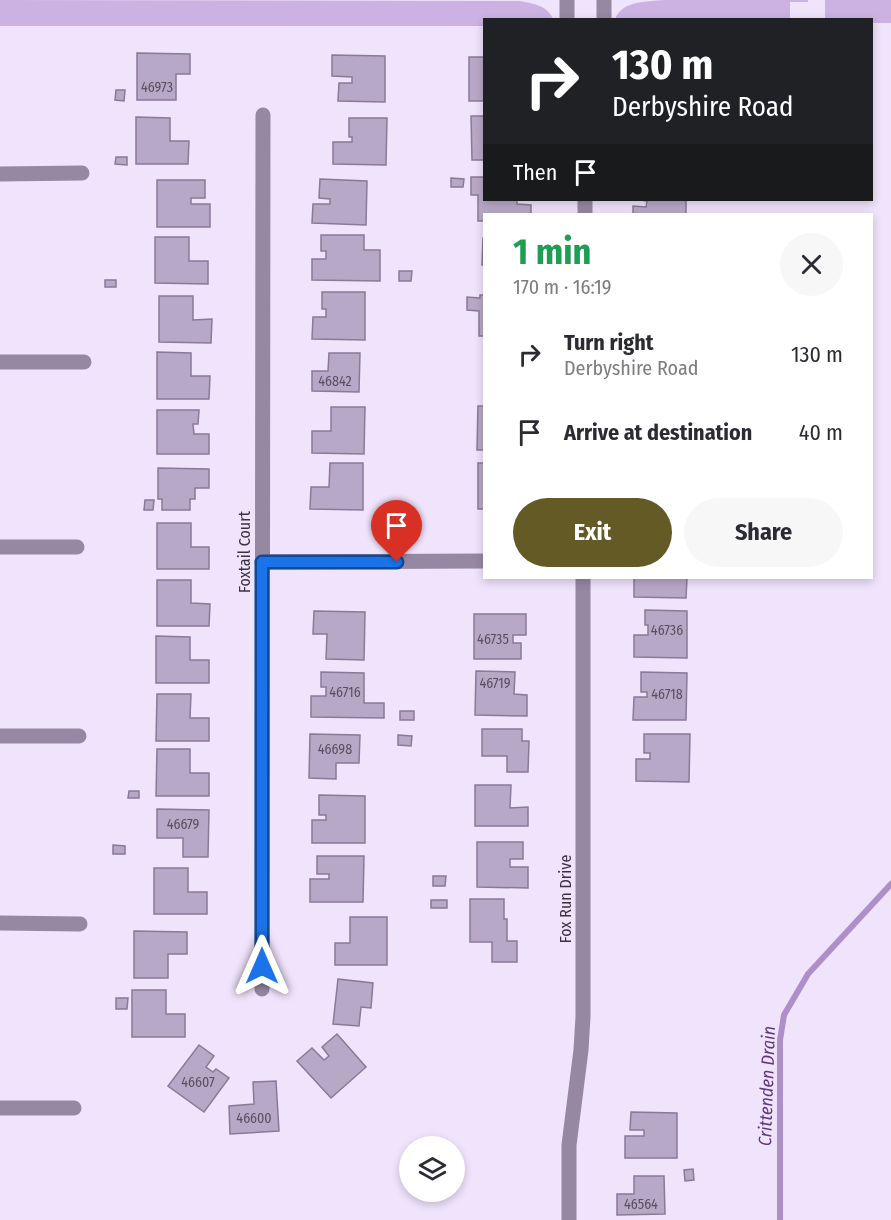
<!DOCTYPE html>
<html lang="en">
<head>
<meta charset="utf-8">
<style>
  :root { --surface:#fff; --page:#f7f7f7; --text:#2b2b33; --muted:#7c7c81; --accent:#645a26 }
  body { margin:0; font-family:"Fira Sans Condensed",sans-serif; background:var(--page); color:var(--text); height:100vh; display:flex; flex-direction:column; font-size:22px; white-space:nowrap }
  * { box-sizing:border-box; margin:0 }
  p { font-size:20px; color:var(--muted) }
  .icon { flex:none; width:33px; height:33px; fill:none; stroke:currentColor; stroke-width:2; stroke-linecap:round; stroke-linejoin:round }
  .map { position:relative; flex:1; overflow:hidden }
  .sheet { position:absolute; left:483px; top:213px; width:390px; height:366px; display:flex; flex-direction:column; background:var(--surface); border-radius:0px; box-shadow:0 3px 9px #0003 }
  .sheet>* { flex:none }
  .guide { position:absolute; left:483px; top:18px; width:390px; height:183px; border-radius:0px; box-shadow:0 3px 9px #0003; background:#202124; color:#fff; overflow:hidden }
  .buttons { position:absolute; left:399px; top:1136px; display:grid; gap:12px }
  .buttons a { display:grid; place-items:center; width:66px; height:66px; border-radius:50%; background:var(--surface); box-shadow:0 3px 9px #0003; font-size:30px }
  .pin { position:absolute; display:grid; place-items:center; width:51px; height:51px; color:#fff; margin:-62px -26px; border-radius:50% 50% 50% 0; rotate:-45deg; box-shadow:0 0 6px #0007 }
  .pin .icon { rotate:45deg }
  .me { position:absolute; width:66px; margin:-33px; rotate:0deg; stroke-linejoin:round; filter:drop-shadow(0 0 4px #0008) }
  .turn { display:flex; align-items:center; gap:21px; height:126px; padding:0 30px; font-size:27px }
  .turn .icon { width:78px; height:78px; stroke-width:2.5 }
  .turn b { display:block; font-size:42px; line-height:51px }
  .then { display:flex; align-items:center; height:57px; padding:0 30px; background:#0003; gap:12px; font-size:22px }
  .round { display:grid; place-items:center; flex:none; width:63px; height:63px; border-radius:32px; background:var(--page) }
  .headline { display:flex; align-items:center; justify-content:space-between; height:102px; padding:0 30px }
  h1 { font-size:36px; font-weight:700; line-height:45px; color:#1e9e55 }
  .primary-button { display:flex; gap:12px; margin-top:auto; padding:12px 30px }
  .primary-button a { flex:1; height:69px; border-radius:36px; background:var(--accent); color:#fff; font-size:24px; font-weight:700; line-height:69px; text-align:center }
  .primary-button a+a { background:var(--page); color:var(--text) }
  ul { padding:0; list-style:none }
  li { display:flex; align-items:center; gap:18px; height:78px; padding:0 30px }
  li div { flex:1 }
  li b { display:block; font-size:22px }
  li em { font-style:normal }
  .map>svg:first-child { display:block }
</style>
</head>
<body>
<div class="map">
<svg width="891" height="1220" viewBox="0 0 891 1220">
  <rect width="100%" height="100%" fill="#f0e3fc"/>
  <g fill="#ccb2e3">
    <path d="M0,0L520,1C534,4 547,5 553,19L484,20V26H0Z"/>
    <path d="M665,0H808V2H790V19H615C623,0 646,2 665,0Z"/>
    <path d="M825,0H891V23H872V20L825,19Z"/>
  </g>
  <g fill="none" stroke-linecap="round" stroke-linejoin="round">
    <path stroke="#af8fca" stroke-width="6" d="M780,1220V1040L784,1015L808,974L891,884"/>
  </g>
  <g fill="#b8a8c7" stroke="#897a97" stroke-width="1.5">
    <path d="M137,53L190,54V74H176V100H137Z"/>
    <path d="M332,55L385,56V102L338,101L339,83H352V77L332,76Z"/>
    <rect x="469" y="57" width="15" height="44"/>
    <path d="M116,90H125L124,101L115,100Z"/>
    <path d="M471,116H484V160H472Z"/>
    <path d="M136,117L170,118V141H189L188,164H136Z"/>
    <path d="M349,118H387L386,165L333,164V142H352V137H349Z"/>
    <path d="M116,157H127V165L115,164Z"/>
    <path d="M471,177H484V200H517V204L531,205V214H484V221H478V195H471Z"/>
    <path d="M451,178L464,179L463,187H451Z"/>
    <path d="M320,179L367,181L366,225L312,223L313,204H330V199L319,198Z"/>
    <path d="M157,180H205V198H191V204H210V227H157Z"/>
    <path d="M640,200H686V214H633V206L646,207L647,201Z"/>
    <path d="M321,235H364V250H380V281L312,280V259H326V251H321Z"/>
    <path d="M155,237H189V261H208V284L155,283Z"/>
    <path d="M483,238H484V265H482Z"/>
    <path d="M399,271H412L411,281H399Z"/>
    <rect x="105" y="280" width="11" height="7"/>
    <path d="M322,292H365V340L312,339L313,317H326V309H322Z"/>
    <path d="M480,295H484V336H479V311L467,310V297L480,298Z"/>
    <path d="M159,296H193V320L212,319L211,343L159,342Z"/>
    <path d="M157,352L191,353V376H210L209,399H157Z"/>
    <path d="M329,353H360L359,392L312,391V371H328Z"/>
    <path d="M478,406H484V450H477Z"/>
    <path d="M331,407H365L364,454L312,453V431H331Z"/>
    <path d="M157,410H199L198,424H193L194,434H209V454H157Z"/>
    <path d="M330,463H363V510L310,509L311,487H329Z"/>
    <rect x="478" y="463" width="6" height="46"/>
    <path d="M158,468L209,469V488H195V499H190V510H162V499H158Z"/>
    <path d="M145,500H154L153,510H144Z"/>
    <path d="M157,523H191V547H209V569H157Z"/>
    <path d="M634,578H687L686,598L634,597Z"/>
    <path d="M157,580H191V603L210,604L209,626H157Z"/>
    <path d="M645,610L687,611V658L634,657V635H648V625H645Z"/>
    <path d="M314,611L365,612L364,660L326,659L327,634H313Z"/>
    <path d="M474,614H526V635H513V643H521V659H474Z"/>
    <path d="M156,636L190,637V660H209V683H156Z"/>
    <path d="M476,671L515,672L514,694L527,695V716L475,715Z"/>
    <path d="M321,672L364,673V703H384V718L311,717V696H326V687H321Z"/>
    <path d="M641,672L687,673L686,720H633L634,697H647V692H641Z"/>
    <path d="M157,694H191L190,718H209V741H156Z"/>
    <rect x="400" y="711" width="14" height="9"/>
    <path d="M482,729H522V741H529L528,772H507V756H482Z"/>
    <path d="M310,734L360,735L359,763H336V779L309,778Z"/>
    <path d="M644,734H690L689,782L636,781V759H650V753H644Z"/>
    <path d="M398,735L412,736L411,746L398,745Z"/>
    <path d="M157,749H190V773H209V796H156Z"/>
    <path d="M475,785H511L510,808L528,807V826H475Z"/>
    <path d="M129,791H139V798H128Z"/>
    <path d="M319,795L365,796V843H312V820H326V815H319Z"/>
    <path d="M157,809L209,810L208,857H183V838H157Z"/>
    <path d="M477,842H523V859H510V867H528V888L477,887Z"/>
    <path d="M113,845L125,846V854H113Z"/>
    <path d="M317,856H364L363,902H310V879H329V874H317Z"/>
    <path d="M154,868H188V892H207V914H154Z"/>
    <path d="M433,876H446L445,886H433Z"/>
    <path d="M470,899H504V919H507V941H517V962H492V942H470Z"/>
    <rect x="431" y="900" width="16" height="8"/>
    <path d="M350,917H387V965H335V943H350Z"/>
    <path d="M134,931L187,932V954H168V978H134Z"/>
    <path d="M338,979L373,983L371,1008L361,1007L359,1026L333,1024Z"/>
    <path d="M132,990H166V1014H185V1037H132Z"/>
    <path d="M116,998H128L127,1009H116Z"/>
    <path d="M337,1034L366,1067L331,1098L297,1061L312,1048L324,1060L329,1056L322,1047Z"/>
    <path d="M199,1045L214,1056L206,1067L213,1072L216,1069L229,1078L204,1112L168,1086Z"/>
    <path d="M276,1081L279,1131L230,1134L229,1106L254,1104L253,1082Z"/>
    <path d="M631,1112L677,1113V1158H625V1136H644V1130H630Z"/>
    <path d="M693,1169L694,1180L685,1181L684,1170Z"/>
    <path d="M634,1176H664L665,1214L617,1215V1194H634Z"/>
  </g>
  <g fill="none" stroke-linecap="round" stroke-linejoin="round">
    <g stroke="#9688a2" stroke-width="15">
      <path d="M567,20V0"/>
      <path d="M604,20V0"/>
      <path d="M0,174L82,173"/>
      <path d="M585,214V200"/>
      <path d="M0,362H84"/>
      <path d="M0,547H77"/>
      <path d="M262,562L484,561"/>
      <path d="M0,736H79"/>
      <path d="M0,923L80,924"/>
      <path d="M262,989L263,115"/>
      <path d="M0,1108H74"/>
      <path d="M569,1220V1145L581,1050L583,1017V578"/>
    </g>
  </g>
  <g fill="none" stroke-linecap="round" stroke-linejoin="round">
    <g stroke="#114b97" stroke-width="15">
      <path id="route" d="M262,966V562H397"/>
    </g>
    <use href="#route" stroke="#1a73e8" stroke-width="10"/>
  </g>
  <g text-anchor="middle" stroke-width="5" stroke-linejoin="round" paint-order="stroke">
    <g font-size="14" fill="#585060">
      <text x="157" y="92">46973</text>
      <text x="335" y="386">46842</text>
      <text x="667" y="635">46736</text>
      <text x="493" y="644">46735</text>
      <text x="495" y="688">46719</text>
      <text x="345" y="697">46716</text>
      <text x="667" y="699">46718</text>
      <text x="335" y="754">46698</text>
      <text x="183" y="829">46679</text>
      <text x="198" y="1087">46607</text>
      <text x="254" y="1123">46600</text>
      <text x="641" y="1209">46564</text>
    </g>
    <g font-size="16" fill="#38323e" stroke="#f0e3fc">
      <text transform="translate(244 552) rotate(-90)" y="6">Foxtail Court</text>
      <text transform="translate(565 899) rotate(-90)" y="6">Fox Run Drive</text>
    </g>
    <g font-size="18" font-style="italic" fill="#60377f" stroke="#f0e3fc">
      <text transform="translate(767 1086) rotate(-88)" y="6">Crittenden Drain</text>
    </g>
  </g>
</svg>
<div class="buttons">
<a><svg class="icon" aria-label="layers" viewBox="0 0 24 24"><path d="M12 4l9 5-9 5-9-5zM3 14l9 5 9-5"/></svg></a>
</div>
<div class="pin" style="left:397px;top:562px;background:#d93025"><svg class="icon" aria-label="arrive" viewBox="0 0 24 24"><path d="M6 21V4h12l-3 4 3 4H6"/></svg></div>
<svg class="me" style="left:262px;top:966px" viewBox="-20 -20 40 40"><path d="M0-17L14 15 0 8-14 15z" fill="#1a73e8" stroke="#fff" stroke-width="4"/></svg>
<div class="guide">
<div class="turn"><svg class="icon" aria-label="right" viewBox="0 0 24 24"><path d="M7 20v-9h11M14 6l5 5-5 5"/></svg><div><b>130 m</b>Derbyshire Road</div></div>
<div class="then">Then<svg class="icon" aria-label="arrive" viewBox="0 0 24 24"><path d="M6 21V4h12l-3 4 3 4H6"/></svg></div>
</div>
<section class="sheet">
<div class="headline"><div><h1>1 min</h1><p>170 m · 16:19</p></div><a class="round"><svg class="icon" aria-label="close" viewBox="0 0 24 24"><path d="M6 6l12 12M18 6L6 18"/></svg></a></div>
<ul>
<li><svg class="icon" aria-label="right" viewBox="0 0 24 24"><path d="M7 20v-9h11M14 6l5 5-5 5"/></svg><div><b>Turn right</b><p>Derbyshire Road</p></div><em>130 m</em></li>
<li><svg class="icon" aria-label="arrive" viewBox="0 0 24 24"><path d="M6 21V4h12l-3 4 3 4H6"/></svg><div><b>Arrive at destination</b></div><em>40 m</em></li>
</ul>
<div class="primary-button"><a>Exit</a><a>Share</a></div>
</section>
</div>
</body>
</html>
